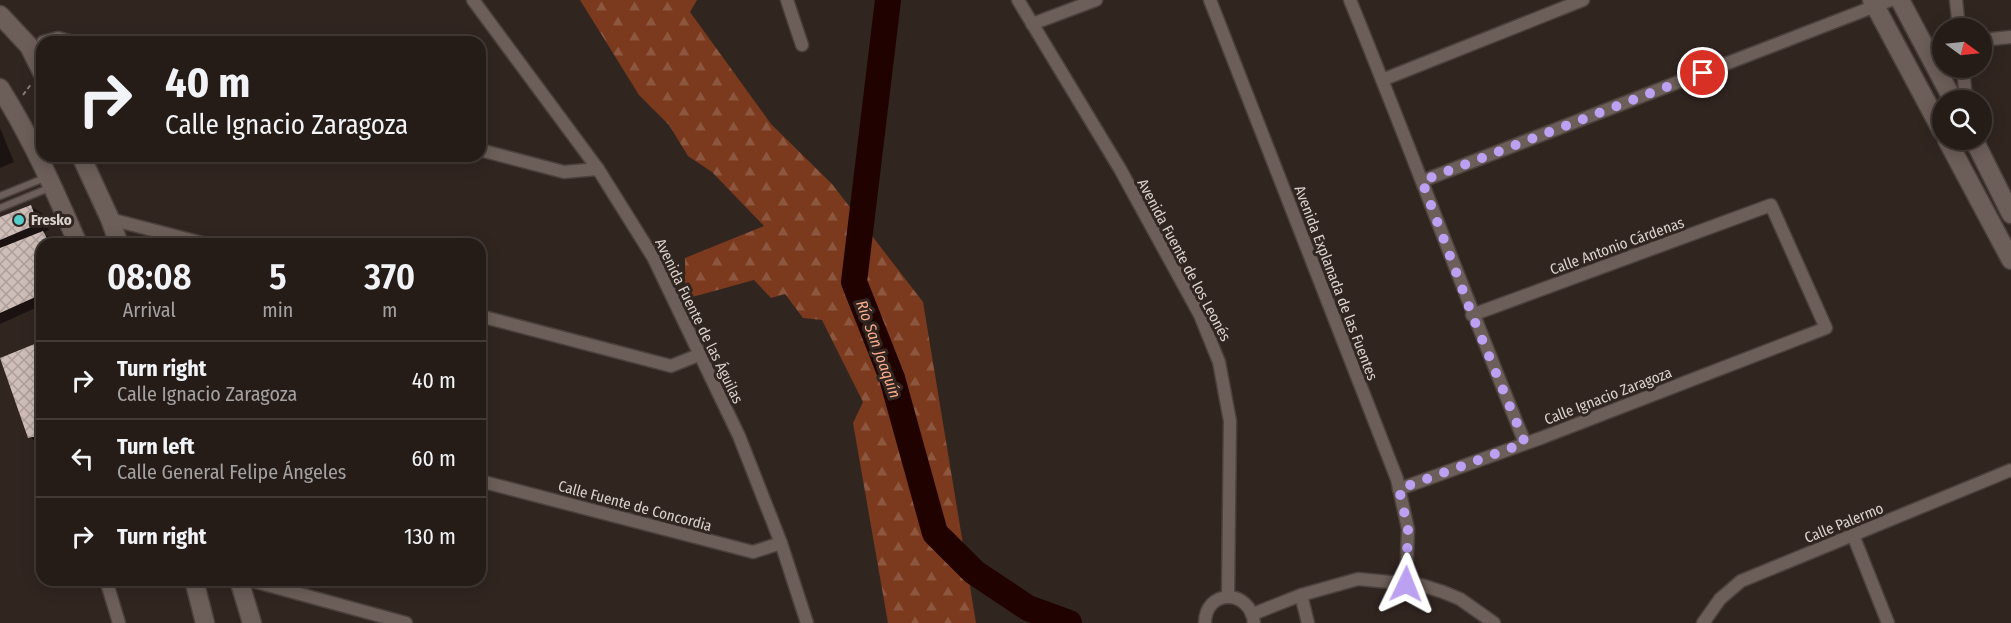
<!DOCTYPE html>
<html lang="en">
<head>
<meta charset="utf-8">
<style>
  :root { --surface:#251c18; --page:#312925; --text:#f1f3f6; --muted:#a3a1a2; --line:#423a37 }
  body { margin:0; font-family:"Fira Sans Condensed",sans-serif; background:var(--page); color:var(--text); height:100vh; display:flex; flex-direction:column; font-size:22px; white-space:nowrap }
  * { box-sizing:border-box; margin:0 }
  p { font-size:20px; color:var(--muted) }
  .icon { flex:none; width:33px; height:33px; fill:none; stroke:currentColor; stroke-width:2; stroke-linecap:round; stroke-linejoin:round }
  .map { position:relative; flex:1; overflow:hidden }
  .panel { position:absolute; left:36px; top:238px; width:450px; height:348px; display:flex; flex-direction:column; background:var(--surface); border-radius:18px; box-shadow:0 3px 15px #0003,0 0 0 2px var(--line) }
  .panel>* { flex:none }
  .guide { position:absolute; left:36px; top:36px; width:450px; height:126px; border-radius:18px; box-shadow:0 3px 15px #0003,0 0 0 2px var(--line); background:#251c18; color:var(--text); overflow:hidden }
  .needle { width:39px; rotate:105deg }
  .tools { position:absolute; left:1932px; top:18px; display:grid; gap:12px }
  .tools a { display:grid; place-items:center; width:60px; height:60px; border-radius:50%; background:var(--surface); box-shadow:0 3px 15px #0003,0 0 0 2px var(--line); font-size:30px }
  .pin { position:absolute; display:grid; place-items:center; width:51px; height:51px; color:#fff; margin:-26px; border:3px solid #fff; border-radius:50%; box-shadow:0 2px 6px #0007 }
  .me { position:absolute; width:66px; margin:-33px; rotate:2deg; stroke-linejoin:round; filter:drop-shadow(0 0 4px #0008) }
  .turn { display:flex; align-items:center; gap:21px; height:126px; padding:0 30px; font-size:27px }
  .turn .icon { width:78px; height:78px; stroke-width:2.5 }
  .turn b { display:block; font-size:42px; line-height:51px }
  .eta { display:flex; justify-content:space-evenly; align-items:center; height:102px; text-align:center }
  .eta b { font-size:36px; font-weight:600; line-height:42px }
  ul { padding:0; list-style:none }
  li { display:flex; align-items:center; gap:18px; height:78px; padding:0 30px; border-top:2px solid var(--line) }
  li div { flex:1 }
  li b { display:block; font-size:22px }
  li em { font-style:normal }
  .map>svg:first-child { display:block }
</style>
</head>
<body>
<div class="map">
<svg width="2011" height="623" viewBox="0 0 2011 623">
  <defs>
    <pattern id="forest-firs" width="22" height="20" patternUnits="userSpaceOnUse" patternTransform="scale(1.5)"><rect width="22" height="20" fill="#7b3a1e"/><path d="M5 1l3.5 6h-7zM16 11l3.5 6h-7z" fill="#8d563e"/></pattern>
    <pattern id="building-cross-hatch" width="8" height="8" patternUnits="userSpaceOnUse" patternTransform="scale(1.5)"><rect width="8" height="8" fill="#cfbeb8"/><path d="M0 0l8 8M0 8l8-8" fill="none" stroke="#ac9e9a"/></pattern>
  </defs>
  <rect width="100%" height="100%" fill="#312520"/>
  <path fill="url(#forest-firs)" d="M580,0H697L690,12L771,124L832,184L923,302L976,623H888L853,423L863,402L822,320L803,318L785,294L771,298L754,280L685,299V258L764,226L712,172L688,156L669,125L639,95Z"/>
  <g fill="#0007">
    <path d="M0,128L14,162L0,168Z"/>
    <path d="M30,206L42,213L49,230L42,233L54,240L57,244H42V305L0,324V219Z"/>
    <path d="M42,343V444H40L29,437Z"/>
  </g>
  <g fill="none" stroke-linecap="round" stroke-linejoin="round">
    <path stroke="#200200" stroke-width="26" d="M888,0L854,282L892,378L935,533L974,572L1028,608L1069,623"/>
  </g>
  <g fill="url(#building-cross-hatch)">
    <path d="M31,205L38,224L0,240V217Z"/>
    <path d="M43,231L50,244H42V294L0,313V248Z"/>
    <path d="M42,341V435L28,438L0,358Z"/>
  </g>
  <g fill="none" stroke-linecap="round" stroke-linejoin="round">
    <g stroke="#4b413c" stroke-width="9">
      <g id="lane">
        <path d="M0,196L47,177"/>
        <path d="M0,208L49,188"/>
      </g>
    </g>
    <g stroke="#4b413c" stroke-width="15">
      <g id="street">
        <path d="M473,0L598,169L653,257L739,436L781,543L807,623"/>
        <path d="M787,0L802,45"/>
        <path d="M1018,0L1120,169L1200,315L1219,362L1230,421L1228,597"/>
        <path d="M1210,0L1397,479L1408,529L1406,584"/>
        <path d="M1350,0C1410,147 1465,296 1525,443"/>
        <path d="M1956,0L1959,28"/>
        <path d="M1032,24L1096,0"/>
        <path d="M1982,40L2011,37"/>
        <path d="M43,42L58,38L73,42"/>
        <path d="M1963,68L1966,100"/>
        <path d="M1382,80L1583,0"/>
        <path d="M480,150L564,172L598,169"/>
        <path d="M1422,181L1891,0"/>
        <path d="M110,219L206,244"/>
        <path d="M480,316L671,366L701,354"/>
        <path d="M480,481L753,552L781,543"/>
        <path d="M1399,489L1541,438L1826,328L1771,205L1472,315"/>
        <path d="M1853,535L1888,623"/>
        <path d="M106,580L119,623"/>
        <path d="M249,580L406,623"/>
        <path d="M1301,595L1308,623"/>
        <path d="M1253,614L1301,595L1358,579L1421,585L1443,592L1460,599L1494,623"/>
        <path d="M1205,623C1205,589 1250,588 1254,623"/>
        <path d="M1703,623L1720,599L1741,581L2011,470"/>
      </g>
    </g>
    <g stroke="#4b413c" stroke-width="21">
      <g id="secondary">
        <path d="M1872,0L1942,131"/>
        <path d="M1900,0L1953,100"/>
        <path d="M0,15L29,46L42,72"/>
        <path d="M0,88C31,137 55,191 78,244"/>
        <path d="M1947,140L2011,260"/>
        <path d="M1974,140L2011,214"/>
        <path d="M81,156L110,219L119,244"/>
        <path d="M194,580L205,623"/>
        <path d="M239,580L252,623"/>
      </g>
    </g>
    <path stroke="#877d78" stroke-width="2" stroke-dasharray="4.5 3" stroke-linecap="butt" d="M23,95L32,83"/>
    <use href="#lane" stroke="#6c5e58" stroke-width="6"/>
    <use href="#street" stroke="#6c5e58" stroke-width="12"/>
    <use href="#secondary" stroke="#6c5e58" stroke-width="18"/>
  </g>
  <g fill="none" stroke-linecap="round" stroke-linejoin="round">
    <path stroke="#bca0f2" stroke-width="10" stroke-dasharray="0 18" d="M1406,584L1408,529L1399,489L1525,443L1472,315L1422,181L1703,73"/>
  </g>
  <circle fill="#53cdca" stroke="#312520" stroke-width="2" cx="19" cy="220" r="6"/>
  <g text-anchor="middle" stroke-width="6" stroke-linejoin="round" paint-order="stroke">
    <g font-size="15" font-weight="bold" fill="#dad2ce" stroke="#312520" text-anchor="start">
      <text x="31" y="225">Fresko</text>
    </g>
    <g font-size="15" fill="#dad2ce" stroke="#312520">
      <text transform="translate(1617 246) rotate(-20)" y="5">Calle Antonio Cárdenas</text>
      <text transform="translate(1184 260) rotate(62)" y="5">Avenida Fuente de los Leonés</text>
      <text transform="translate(1336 283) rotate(69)" y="5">Avenida Explanada de las Fuentes</text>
      <text transform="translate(699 321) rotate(64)" y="5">Avenida Fuente de las Águilas</text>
      <text transform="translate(1608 396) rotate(-21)" y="5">Calle Ignacio Zaragoza</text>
      <text transform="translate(635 506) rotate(15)" y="5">Calle Fuente de Concordia</text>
      <text transform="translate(1844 523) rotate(-22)" y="5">Calle Palermo</text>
    </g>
    <g font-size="16" font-style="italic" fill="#fdad8e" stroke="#312520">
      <text transform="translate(879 349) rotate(70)" y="6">Río San Joaquín</text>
    </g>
  </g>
</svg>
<div class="tools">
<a><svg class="needle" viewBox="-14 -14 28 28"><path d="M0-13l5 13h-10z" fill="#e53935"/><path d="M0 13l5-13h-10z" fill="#a3a1a2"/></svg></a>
<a><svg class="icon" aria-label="search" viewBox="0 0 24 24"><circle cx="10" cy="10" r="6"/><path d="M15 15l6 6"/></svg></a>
</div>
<div class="pin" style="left:1703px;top:73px;background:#d93025"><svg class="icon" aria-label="arrive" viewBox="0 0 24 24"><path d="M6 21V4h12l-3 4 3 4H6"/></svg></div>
<svg class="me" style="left:1406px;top:584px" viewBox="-20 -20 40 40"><path d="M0-17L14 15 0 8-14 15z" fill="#bca0f2" stroke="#fff" stroke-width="4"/></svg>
<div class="guide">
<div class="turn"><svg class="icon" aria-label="right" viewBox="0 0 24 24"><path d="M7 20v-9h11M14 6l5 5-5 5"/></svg><div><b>40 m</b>Calle Ignacio Zaragoza</div></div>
</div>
<section class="panel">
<div class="eta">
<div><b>08:08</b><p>Arrival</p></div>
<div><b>5</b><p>min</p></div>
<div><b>370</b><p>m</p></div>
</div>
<ul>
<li><svg class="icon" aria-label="right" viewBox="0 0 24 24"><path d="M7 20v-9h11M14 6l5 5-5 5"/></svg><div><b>Turn right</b><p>Calle Ignacio Zaragoza</p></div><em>40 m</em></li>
<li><svg class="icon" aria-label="left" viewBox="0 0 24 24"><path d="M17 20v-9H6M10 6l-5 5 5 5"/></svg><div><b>Turn left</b><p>Calle General Felipe Ángeles</p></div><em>60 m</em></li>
<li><svg class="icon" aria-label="right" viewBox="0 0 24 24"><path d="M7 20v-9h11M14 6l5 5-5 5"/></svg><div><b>Turn right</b></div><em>130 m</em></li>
</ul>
</section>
</div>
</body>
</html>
